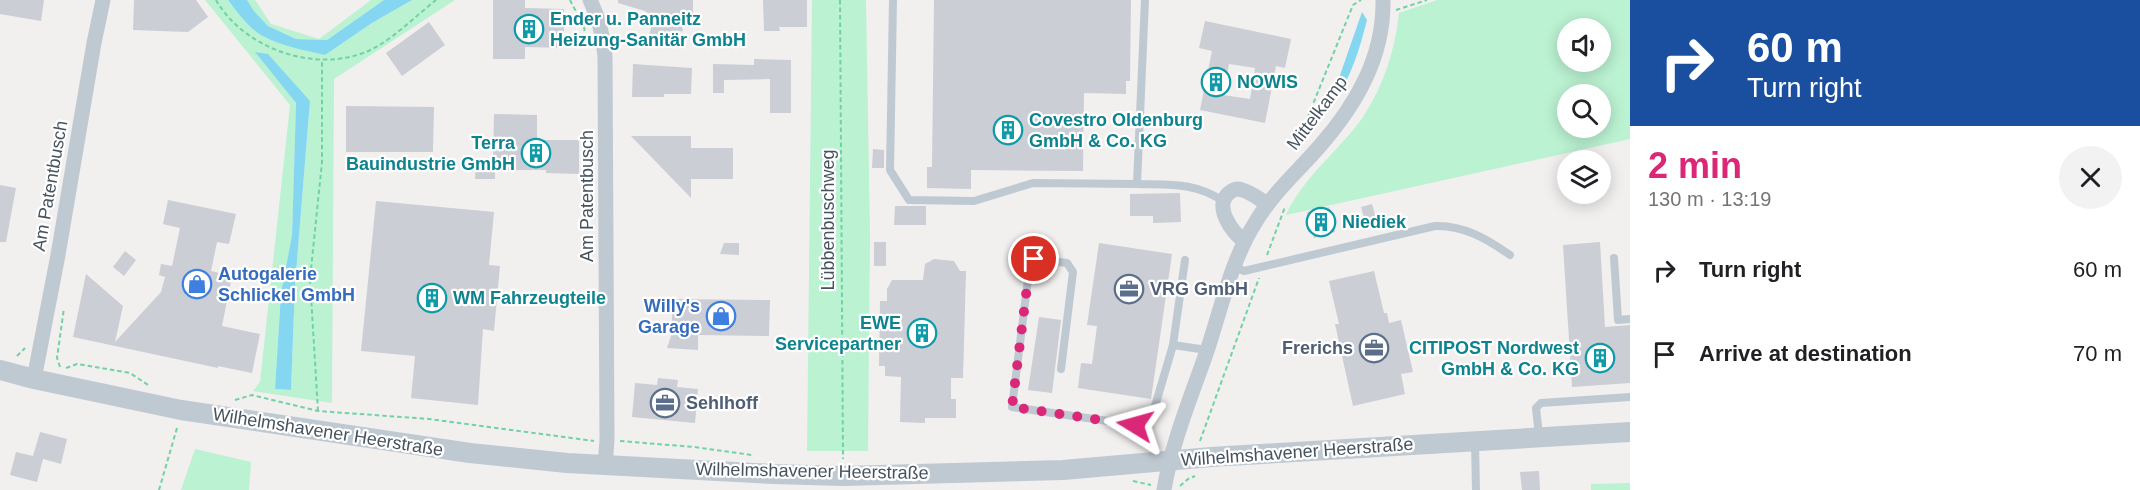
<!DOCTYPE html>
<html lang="en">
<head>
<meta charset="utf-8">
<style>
  :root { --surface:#fff; --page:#f2f2f2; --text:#202124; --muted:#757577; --accent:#db2777 }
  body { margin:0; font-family:Arial,sans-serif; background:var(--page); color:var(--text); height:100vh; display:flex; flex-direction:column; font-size:22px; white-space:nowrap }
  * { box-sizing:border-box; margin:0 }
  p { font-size:20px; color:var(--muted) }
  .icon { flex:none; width:33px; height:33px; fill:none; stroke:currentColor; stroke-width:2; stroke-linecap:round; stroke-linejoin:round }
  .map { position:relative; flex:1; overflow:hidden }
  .drawer { display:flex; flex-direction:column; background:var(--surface); width:510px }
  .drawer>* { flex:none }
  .banner { background:#1a4fa0; color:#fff; overflow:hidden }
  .fabs { position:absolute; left:1557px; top:18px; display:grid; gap:12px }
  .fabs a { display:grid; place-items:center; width:54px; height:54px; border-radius:50%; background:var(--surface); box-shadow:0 3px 15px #0003; font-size:30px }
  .pin { position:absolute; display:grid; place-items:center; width:51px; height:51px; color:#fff; margin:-26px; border:3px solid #fff; border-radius:50%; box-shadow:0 2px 6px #0007 }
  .me { position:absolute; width:66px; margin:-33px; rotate:278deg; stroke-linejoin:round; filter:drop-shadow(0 0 4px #0008) }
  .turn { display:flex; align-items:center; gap:21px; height:126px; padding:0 18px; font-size:27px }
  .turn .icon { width:78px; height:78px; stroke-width:2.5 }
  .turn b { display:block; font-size:42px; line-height:51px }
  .round { display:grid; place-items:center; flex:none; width:63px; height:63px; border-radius:32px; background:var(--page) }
  .summary { display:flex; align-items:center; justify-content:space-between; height:102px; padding:0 18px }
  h1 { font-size:36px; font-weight:700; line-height:45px; color:var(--accent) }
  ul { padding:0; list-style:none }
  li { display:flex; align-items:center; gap:18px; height:84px; padding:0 18px }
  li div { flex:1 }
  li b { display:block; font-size:22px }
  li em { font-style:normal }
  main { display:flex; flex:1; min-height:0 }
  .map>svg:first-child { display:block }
</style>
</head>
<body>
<main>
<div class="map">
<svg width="1630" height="490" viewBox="0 0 1630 490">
  <rect width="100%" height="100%" fill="#f2efef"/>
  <g fill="#bbf2d2" fill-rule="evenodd">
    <path d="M205,0H228L239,14L325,55L372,23L412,0H455L334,79L332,403L253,391L260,382L290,105ZM256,53L310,101L295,285L291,390L275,389L281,293L292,235L296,103Z"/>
    <path d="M247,0H255L271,24L319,39L371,0H384L327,40L296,39L268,26L254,11Z"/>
    <path d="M812,0H866L870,234L868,451H807Z"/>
    <path d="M1437,0H1630V139L1286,215C1303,177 1339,151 1363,117C1384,85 1395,50 1399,13ZM1568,28H1600V62H1568ZM1568,94H1600V128H1568Z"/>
    <path d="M195,449L251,462L249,490H181Z"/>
    <path d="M1630,483V490H1591V484Z"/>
  </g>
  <g fill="#85d7f1">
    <path d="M228,0H247L254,11L268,26L296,39L327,40L384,0H412L372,23L325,55C304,50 280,46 261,35C248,27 237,12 228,0Z"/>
    <path d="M1362,12L1367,20C1360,48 1352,73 1337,98H1332Z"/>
    <path d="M255,52L268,54L310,101L295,285L291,390L275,389L281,293L292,235L296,103Z"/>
  </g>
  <g fill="#cbced4" fill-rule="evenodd">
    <path d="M0,0H44L41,21L0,14Z"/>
    <path d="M134,0H196L208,17L188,32L133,30Z"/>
    <path d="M493,0H525V8L564,9V48L525,47V59H493Z"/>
    <path d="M618,0H693V19L681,20L683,31L649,36L652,24L649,14L645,11L618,3Z"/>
    <path d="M763,0H807V27H779L780,31H764Z"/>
    <path d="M934,0H1131L1130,81H1126V94L1084,93L1083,171L971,170V189L927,188V167H932Z"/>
    <path d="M1205,21L1291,39L1285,68L1276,66L1265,123L1200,110L1212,51L1199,48ZM1229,64L1255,68L1250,99L1223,95Z"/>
    <path d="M429,22L445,45L402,76L386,53Z"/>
    <path d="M754,59L791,60V113H770V79L724,80V93H713V64L754,65Z"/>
    <path d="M633,64L692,68L691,94H664V97H632Z"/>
    <path d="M346,106L434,107L433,152H346Z"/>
    <path d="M494,114L537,115V140H579V174L546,173V170H495V179H475L476,160H493Z"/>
    <path d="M631,136H691V148H733V179H691V198Z"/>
    <path d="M873,149L884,150V168H872Z"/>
    <path d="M0,185L16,188L6,242H0Z"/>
    <path d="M1180,193L1181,222L1153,223V216H1130V194Z"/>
    <path d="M168,200L236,214L229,244L217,242L211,271L232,276L222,326L260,334L252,373L218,366V368L73,337L86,274L123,306L115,342L161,292L165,277L159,275L161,264L172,266L180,228L163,224Z"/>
    <path d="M376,201L494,212L489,265L500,266L494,331L483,329L478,405L411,398L415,356L361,351Z"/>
    <path d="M1372,204L1377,222L1366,225L1361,207Z"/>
    <path d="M895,206H926V225H894Z"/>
    <path d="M1329,207L1335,232L1314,238L1307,212Z"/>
    <rect x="874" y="242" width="12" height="24"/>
    <path d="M1600,242L1605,327L1630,325V383L1572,387L1563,245Z"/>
    <path d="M724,243H739V255L720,254Z"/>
    <path d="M1099,243L1172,254L1151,399L1078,388L1081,363L1092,364L1097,326L1087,325Z"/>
    <path d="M125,251L136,260L124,276L113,267Z"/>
    <path d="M934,259L954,261L960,271H966L963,378H951V399H956V418H925V423L900,422L901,377L885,376V366H879L880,301H887V289L892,280H923L925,264Z"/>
    <path d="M1374,271L1384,313H1387L1389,323L1401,320L1413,372L1401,374L1405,394L1353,406L1335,324H1339L1329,281Z"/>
    <path d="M672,299L770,300L769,336L698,335V350L667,348L672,333Z"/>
    <path d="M1039,317L1061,320L1052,393L1028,390Z"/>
    <path d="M658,378L678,380L677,387L698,389L695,423L632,417L635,383L657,385Z"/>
    <path d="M40,432L67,439L61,464L43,459L37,482L10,475L16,452L33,456Z"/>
    <path d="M1539,471L1540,490H1522L1520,472Z"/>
  </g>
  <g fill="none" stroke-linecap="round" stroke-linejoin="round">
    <g stroke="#71d2a5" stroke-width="2" stroke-dasharray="4.5 3" stroke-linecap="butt">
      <path d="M216,0C246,52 325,77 378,46C398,34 417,15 436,0"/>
      <path d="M570,0L584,27L586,39"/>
      <path d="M840,0L843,459"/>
      <path d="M1396,10L1427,0"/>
      <path d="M1305,139L1309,114L1353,5L1361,0"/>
      <path d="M1267,255L1285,207"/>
      <path d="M17,356L25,348"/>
      <path d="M60,367L57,358L64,308"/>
      <path d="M66,368L77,364L130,373L148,385"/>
      <path d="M235,400L252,395L318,411L429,419L594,441"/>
      <path d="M318,411L310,279L322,162V60"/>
      <path d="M620,441L694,447L752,455"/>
      <path d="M1200,441L1259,278"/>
      <path d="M1133,481L1151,485"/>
      <path d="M1180,486L1188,479L1195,476"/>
      <path d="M159,490L177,428"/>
    </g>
    <g stroke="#bfc9d2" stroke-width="8">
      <path d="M893,0L890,170L909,200L974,201L1033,183L1137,184"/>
      <path d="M1145,0L1137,184C1169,185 1195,182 1223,201"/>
      <path d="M1614,258L1618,320L1630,319"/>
      <path d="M1185,260L1173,345L1207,350"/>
      <path d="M1235,267L1244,271L1435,226C1464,225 1487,239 1510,255"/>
      <path d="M1061,369L1073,272L1067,263L1034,259L1029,271L1012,407L1135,425L1146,422L1153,413L1173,345"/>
      <path d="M1539,436L1536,408L1541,403L1630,397"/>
      <path d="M1475,443L1476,490"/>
    </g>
    <g stroke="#bfc9d2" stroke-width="15">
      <path d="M590,0C599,18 603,35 605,56L607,440L605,465"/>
      <path d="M1245,241C1232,234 1213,205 1229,193C1233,190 1238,188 1242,190C1251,192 1260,200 1268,204"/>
      <path d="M34,379L58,255L94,43L103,0"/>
      <path d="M1164,490C1172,442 1191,397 1207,351C1221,309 1231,261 1255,223C1272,194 1297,172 1319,147C1356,105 1384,57 1383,0"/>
    </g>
    <path stroke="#bfc9d2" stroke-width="20" d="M0,370L34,379L181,410L470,453L567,463L774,474L843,476L1063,470L1211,457L1630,432"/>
  </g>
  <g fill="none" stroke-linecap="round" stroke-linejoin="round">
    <path stroke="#db2777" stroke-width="10" stroke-dasharray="0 18" d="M1034,259L1029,271L1012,407L1135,425"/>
  </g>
  <defs>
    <g id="building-ring" transform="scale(1.5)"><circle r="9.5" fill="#fff" stroke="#0f9aa8" stroke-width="1.5"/><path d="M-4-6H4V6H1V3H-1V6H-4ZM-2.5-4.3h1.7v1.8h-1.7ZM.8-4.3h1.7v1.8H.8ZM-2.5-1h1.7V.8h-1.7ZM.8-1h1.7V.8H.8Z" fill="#0f9aa8"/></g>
    <g id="shop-ring" transform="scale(1.5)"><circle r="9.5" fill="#fff" stroke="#3f7fe0" stroke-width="1.5"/><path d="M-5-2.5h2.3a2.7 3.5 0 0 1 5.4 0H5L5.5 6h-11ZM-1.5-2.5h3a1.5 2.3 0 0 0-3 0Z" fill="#3f7fe0"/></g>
    <g id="office-ring" transform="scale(1.5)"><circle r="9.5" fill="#fff" stroke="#5c6f8a" stroke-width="1.5"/><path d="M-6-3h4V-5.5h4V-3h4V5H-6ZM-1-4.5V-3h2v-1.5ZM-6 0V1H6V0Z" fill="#5c6f8a"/></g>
  </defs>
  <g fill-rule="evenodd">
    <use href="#building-ring" x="529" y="29"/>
    <use href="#building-ring" x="1216" y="82"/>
    <use href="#building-ring" x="1008" y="130"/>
    <use href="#building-ring" x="536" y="153"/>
    <use href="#building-ring" x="1321" y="222"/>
    <use href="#shop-ring" x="197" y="284"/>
    <use href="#office-ring" x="1129" y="289"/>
    <use href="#building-ring" x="432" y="298"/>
    <use href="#shop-ring" x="721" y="316"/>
    <use href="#building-ring" x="922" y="333"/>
    <use href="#office-ring" x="1374" y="348"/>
    <use href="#building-ring" x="1600" y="358"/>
    <use href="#office-ring" x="665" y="403"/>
  </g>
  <g text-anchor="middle" stroke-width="4.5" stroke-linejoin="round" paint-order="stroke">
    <g font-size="18" font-weight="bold" fill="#0d838f" stroke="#fff" text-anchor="start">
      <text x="550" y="25">Ender u. Panneitz<tspan x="550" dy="21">Heizung-Sanitär GmbH</tspan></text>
      <text x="1237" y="88">NOWIS</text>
      <text x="1029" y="126">Covestro Oldenburg<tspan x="1029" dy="21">GmbH &amp; Co. KG</tspan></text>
      <text x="515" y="149" text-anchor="end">Terra<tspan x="515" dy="21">Bauindustrie GmbH</tspan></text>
      <text x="1342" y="228">Niediek</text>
      <text x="453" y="304">WM Fahrzeugteile</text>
      <text x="901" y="329" text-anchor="end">EWE<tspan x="901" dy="21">Servicepartner</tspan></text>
      <text x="1579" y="354" text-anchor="end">CITIPOST Nordwest<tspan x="1579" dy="21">GmbH &amp; Co. KG</tspan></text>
    </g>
    <g font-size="18" fill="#46525e" stroke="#fff">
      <text transform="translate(1317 113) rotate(-53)" y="6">Mittelkamp</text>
      <text transform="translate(50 186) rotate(-80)" y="6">Am Patentbusch</text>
      <text transform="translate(587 196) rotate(-90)" y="6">Am Patentbusch</text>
      <text transform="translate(828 220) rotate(-90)" y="6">Lübbenbuschweg</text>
      <text transform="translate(328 432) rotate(9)" y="6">Wilhelmshavener Heerstraße</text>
      <text transform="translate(1297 452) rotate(-4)" y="6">Wilhelmshavener Heerstraße</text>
      <text transform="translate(812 471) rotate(1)" y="6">Wilhelmshavener Heerstraße</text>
    </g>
    <g font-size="18" font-weight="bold" fill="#366cbe" stroke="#fff" text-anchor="start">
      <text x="218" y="280">Autogalerie<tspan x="218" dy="21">Schlickel GmbH</tspan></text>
      <text x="700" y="312" text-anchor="end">Willy's<tspan x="700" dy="21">Garage</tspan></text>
    </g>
    <g font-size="18" font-weight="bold" fill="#4e5e75" stroke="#fff" text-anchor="start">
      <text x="1150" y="295">VRG GmbH</text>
      <text x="1353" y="354" text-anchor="end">Frerichs</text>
      <text x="686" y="409">Sehlhoff</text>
    </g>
  </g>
</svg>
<div class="fabs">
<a><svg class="icon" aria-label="sound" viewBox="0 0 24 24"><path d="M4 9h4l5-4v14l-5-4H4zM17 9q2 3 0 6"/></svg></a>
<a><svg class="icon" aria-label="search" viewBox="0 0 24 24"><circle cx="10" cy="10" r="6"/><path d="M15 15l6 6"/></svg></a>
<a><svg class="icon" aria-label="layers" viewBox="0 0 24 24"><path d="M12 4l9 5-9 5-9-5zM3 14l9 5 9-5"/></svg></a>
</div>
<div class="pin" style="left:1034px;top:259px;background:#d93025"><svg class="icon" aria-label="arrive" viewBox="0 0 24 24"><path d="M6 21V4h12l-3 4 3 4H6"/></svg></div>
<svg class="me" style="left:1135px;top:425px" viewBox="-20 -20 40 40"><path d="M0-17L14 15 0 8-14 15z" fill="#db2777" stroke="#fff" stroke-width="4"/></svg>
</div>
<section class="drawer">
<div class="banner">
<div class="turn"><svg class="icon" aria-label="right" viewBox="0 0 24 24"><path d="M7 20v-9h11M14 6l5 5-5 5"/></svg><div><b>60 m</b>Turn right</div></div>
</div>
<div class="summary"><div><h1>2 min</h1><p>130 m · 13:19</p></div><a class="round"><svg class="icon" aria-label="close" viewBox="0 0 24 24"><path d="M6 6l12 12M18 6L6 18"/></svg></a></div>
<ul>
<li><svg class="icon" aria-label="right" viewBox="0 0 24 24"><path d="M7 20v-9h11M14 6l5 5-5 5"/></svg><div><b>Turn right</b></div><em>60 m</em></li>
<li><svg class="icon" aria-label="arrive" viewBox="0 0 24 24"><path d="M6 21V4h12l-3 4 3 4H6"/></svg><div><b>Arrive at destination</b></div><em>70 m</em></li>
</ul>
</section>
</main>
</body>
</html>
